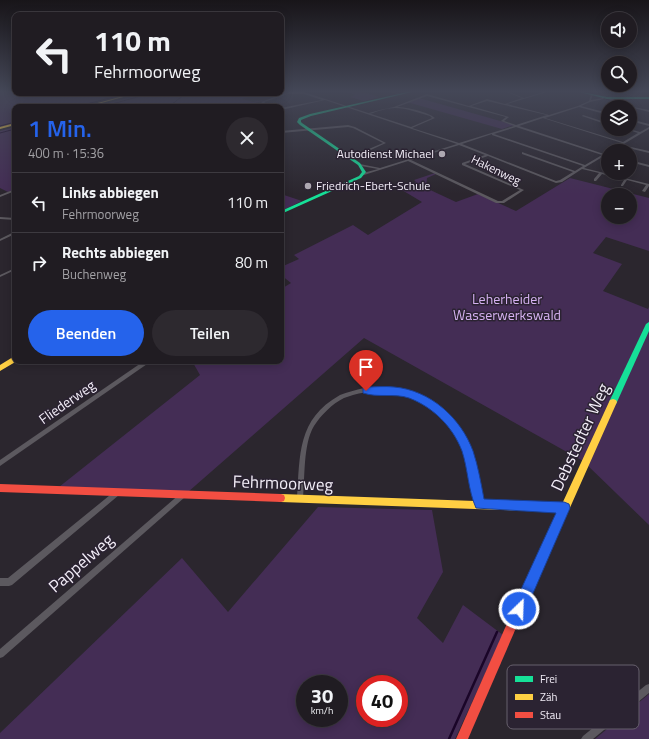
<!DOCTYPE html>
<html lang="de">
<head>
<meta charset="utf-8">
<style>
  :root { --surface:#201c22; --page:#2d292f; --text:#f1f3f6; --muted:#a2a1a5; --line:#3d3a40; --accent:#2563eb }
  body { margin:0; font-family:"Titillium Web",sans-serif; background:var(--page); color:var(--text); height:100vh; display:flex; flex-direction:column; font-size:15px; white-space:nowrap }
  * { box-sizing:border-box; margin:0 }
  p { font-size:13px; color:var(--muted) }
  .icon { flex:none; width:22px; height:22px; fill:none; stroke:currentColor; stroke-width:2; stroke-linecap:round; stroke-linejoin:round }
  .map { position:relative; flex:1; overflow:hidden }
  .panel { position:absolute; left:12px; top:104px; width:272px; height:260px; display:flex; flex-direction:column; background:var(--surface); border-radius:8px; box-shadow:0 2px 10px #0003,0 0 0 1px var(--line) }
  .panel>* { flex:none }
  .top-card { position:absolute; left:12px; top:12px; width:272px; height:84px; border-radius:8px; box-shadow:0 2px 10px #0003,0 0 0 1px var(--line); background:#201c22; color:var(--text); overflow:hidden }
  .tools { position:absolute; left:601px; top:12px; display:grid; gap:8px }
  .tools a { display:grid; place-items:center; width:36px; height:36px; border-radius:50%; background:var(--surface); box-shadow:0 2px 10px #0003,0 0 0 1px var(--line); font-size:20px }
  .speed { position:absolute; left:296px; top:675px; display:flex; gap:8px; font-size:20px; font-weight:700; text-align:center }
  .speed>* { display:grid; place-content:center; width:52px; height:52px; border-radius:50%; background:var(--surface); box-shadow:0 2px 10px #0003,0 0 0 1px var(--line); line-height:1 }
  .speed small { font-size:10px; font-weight:400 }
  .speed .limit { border:6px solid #d22; background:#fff; color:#111 }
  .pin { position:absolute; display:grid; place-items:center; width:34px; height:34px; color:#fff; margin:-41px -17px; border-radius:50% 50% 50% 0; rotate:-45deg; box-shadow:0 0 4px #0007 }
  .pin .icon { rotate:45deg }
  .me { position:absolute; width:44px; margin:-22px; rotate:24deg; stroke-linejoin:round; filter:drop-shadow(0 0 3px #0008) }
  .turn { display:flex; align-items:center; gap:14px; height:84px; padding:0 16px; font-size:18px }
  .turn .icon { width:52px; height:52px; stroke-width:2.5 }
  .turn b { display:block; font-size:28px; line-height:34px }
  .round { display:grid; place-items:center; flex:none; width:42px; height:42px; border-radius:21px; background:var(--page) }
  .summary { display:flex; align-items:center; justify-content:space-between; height:68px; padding:0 16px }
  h1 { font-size:24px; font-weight:600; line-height:30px; color:var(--accent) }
  .cta { display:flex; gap:8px; margin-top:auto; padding:8px 16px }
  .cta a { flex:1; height:46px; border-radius:24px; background:var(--accent); color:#fff; font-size:16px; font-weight:600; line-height:46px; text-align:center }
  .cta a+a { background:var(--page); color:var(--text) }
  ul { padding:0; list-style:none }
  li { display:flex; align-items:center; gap:12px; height:60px; padding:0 16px; border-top:1px solid var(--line) }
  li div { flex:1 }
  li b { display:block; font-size:15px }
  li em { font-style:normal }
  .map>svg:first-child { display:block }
</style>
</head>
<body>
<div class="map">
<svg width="649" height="739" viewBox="0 0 649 739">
  <rect width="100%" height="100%" fill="#2b262e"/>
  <g fill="#442d55" fill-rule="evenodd">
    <path d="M0,91H15V93H104L106,98L124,93H132L78,107H15V123L0,127Z"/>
    <path d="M334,91H360L379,97L364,101L350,97L355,95C349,91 342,94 334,91Z"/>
    <path d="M146,93H261L242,99L253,102L264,100L242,107H93Z"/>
    <path d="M419,98L514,125L502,129L407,102Z"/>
    <path d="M15,127V178L13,179L15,180V189L8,192L0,188V131Z"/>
    <path d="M435,173L436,174L427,178L426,188L456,202L478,194L516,211L570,178L649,198V251L606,237L593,253L622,264L603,291L648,309L649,307V525L583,461L364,338L188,492L59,487L200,375L192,361H281V289L291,283L281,275V267L299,259L294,255L353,225L368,235L422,202L402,190L416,182L414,180ZM608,195H630V217H608Z"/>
    <path d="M281,194L302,201L281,211Z"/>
    <path d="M318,507L432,510L443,572L417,618L443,643L463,605L503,635L455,739H0V733L182,558L228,612ZM305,684H339V718H305ZM365,684H399V718H365Z"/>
    <path d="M649,694V739H595Z"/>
  </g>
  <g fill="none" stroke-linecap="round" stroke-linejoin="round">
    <g stroke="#1a0528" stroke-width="1">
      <path d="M75,107L129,93"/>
      <path d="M101,107L152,93"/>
      <path d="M162,107L172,104L184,95L183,93"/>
      <path d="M0,126L15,122"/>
      <path d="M0,133L15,129"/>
    </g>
    <path stroke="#1a0528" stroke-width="2.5" d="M449,739L497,632"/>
    <g fill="#5c595f" fill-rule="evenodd">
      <path d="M388,91H391L403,95H401Z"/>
      <path d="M504,91H506L524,98L547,91H550L507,104L549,115L578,106L589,101L591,94H593L591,100L603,98L604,99L590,102L581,106L608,113V115L579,107L545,118L623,142L638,133L626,129H629L640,132L649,127V129L622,145L649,151V153L620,146L612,151H609L622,143L543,118L519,126L604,154L608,151V153L606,154V156H604L584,168L649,184V186L645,192L642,191L646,185L627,180L623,186H621V185L624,180L602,174L596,181H594V179L599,173L582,169L562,182L556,183L488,156L465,164L524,190L504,203H496L408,161L364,175L363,174V173L378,169L361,166L360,165V164L380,168L457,144L325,100L281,110V108L322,100L304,94H288L264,102L272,107H269L261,102L288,92H304L411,127L432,118L430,116C419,113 407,108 395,108C387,108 378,111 370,114L369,113L380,110L394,107L427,94L469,106L487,99L505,104L522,98ZM427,96L506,117L501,121L514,126L459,143L412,128L435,118C428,112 407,107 397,107ZM487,101L547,115L516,125L504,121L509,117L471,106ZM516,127L602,155L585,165L494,134ZM492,134V135L583,166L575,171L522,152V154L573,172L560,180L556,181L462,144ZM459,145L485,155L462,163V165L520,190L502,201H498L411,160Z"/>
      <path d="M607,97L628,106L649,110V112L626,106L606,98Z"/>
      <path d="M583,115L608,123V125L582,116Z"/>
      <path d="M630,119L649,124V126L630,121Z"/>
      <path d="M348,125L355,127L386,143L351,159H350V157L383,143L353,128L348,127L281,133V131Z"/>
      <path d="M630,160L649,165V167L630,162Z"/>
      <path d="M15,189V191L0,197V195Z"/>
      <path d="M0,217L15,218V220L0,219Z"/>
      <path d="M14,232H15V234L0,241V239Z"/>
      <path d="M15,268V270L0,277V275Z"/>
      <path d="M144,361H150V362L0,466V460Z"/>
      <path d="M364,388C371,388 378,387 385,388C389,388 393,389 397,390C430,397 459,418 470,450C476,467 479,486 483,504L482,506L480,507L478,506L477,504C472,482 470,457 459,437C438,402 392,384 353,395C350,396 347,397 344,398C332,404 321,415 314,426C303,444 305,478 303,498L302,500L300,501L298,500L297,498C300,455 297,419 340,395C347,392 356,390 364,388Z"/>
      <path d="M117,490L119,491L120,493L119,495L12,585L9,586H0V578H8L115,491Z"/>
      <path d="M183,492L185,493L186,495L185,497L3,657L0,658V649L181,493Z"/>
      <path d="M649,684V693L593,739H581L583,736L646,685Z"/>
    </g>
    <g fill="#16e098" fill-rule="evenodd">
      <path d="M412,91H416L311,116L301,120V122L302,123L360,163L366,172L361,178L281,214V211L359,176L362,172L358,165L300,125L297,122L299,118L310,114Z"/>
      <path d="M576,91L607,97H649V99H607Z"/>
      <path d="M649,322V331L617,402L616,404L613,405L610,404L609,402L646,324Z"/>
    </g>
    <g fill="#ffcf43" fill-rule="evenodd">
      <path d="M134,93H138L87,107H83Z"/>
      <path d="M15,123V125L0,129V127Z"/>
      <path d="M13,357H15V361H17L0,371V365Z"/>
      <path d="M613,399L616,400L617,402L528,602L524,603L520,602L519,598L558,512L281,502L278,501L277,498L278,495L281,494L562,504L609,402L610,400Z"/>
    </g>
    <g fill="#f24e42" fill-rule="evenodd">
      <path d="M0,484L281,494L284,495L285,498L284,501L281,502L0,492Z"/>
      <path d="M524,593L528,594L529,598L468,739H456L520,594Z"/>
    </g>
  </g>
  <linearGradient id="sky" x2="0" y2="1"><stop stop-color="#181519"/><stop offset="0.47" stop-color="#444757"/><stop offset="1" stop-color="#444757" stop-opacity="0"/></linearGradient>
  <rect width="649" height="194" fill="url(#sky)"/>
  <path fill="#2563eb" stroke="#184099" d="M366,387C375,387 385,386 394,387C430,390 461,418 473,451C478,466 481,483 484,499L564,502L569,504L570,508L524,614L519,616L514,614L512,609L556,513L476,508C468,490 468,469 462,451C453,427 433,407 409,398C394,393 378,398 363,393V388Z"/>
  <g fill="#ada8b1" stroke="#2b2332" stroke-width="1.5">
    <circle cx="442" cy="154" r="4"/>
    <circle cx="308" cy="186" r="4"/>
  </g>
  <g text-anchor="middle" stroke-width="3" stroke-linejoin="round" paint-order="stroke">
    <g font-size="12" fill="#f3eef8" stroke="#2b2332" text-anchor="end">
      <text x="434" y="158">Autodienst Michael</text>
      <text x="316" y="190" text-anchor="start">Friedrich-Ebert-Schule</text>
    </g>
    <g font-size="12" fill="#f3eef8" stroke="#2b2332">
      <text transform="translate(496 170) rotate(26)" y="4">Hakenweg</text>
    </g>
    <g font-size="14" fill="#d5b1f1" stroke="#2b2332">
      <text x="507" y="304">Leherheider<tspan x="507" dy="16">Wasserwerkswald</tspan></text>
    </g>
    <g font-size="14" fill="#f3eef8" stroke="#2b2332">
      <text transform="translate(67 402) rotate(-35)" y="5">Fliederweg</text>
    </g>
    <g font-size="17" fill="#f3eef8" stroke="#2b2332">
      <text transform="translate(580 437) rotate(-65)" y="6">Debstedter Weg</text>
      <text transform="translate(283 483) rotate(2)" y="6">Fehrmoorweg</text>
      <text transform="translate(81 563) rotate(-41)" y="6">Pappelweg</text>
    </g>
  </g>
  <rect x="507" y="665" width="132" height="64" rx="6" fill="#2b2332" stroke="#67606d" stroke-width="1"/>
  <rect x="515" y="676" width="18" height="6" fill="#16e098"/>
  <rect x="515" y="694" width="18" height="6" fill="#ffcf43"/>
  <rect x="515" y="712" width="18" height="6" fill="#f24e42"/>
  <g font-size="11" fill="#f3eef8">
    <text x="540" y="683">Frei</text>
    <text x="540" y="701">Zäh</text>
    <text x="540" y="719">Stau</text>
  </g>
</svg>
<div class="tools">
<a><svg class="icon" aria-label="sound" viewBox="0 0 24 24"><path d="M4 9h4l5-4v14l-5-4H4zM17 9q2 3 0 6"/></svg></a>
<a><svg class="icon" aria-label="search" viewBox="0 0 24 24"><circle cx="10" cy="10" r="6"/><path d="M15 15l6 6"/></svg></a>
<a><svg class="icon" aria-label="layers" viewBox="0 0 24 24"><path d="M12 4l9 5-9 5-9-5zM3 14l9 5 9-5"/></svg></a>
<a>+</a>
<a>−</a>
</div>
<div class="speed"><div>30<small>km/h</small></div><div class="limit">40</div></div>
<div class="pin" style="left:366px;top:391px;background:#d93025"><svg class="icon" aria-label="arrive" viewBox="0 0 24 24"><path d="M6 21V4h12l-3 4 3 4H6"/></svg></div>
<svg class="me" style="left:519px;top:609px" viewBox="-20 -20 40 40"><circle r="17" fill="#2563eb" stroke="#fff" stroke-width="3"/><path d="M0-11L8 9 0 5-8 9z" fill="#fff"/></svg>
<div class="top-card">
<div class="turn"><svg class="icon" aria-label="left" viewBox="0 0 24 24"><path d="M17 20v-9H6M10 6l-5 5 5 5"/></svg><div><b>110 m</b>Fehrmoorweg</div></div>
</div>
<section class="panel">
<div class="summary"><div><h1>1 Min.</h1><p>400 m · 15:36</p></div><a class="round"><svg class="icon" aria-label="close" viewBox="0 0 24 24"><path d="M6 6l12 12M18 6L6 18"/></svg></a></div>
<ul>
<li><svg class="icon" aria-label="left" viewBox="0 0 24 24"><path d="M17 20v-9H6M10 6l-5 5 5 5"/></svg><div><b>Links abbiegen</b><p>Fehrmoorweg</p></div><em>110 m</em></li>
<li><svg class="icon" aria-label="right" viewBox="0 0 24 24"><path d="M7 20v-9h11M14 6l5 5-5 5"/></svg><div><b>Rechts abbiegen</b><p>Buchenweg</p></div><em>80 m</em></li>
</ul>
<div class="cta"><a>Beenden</a><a>Teilen</a></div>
</section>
</div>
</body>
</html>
